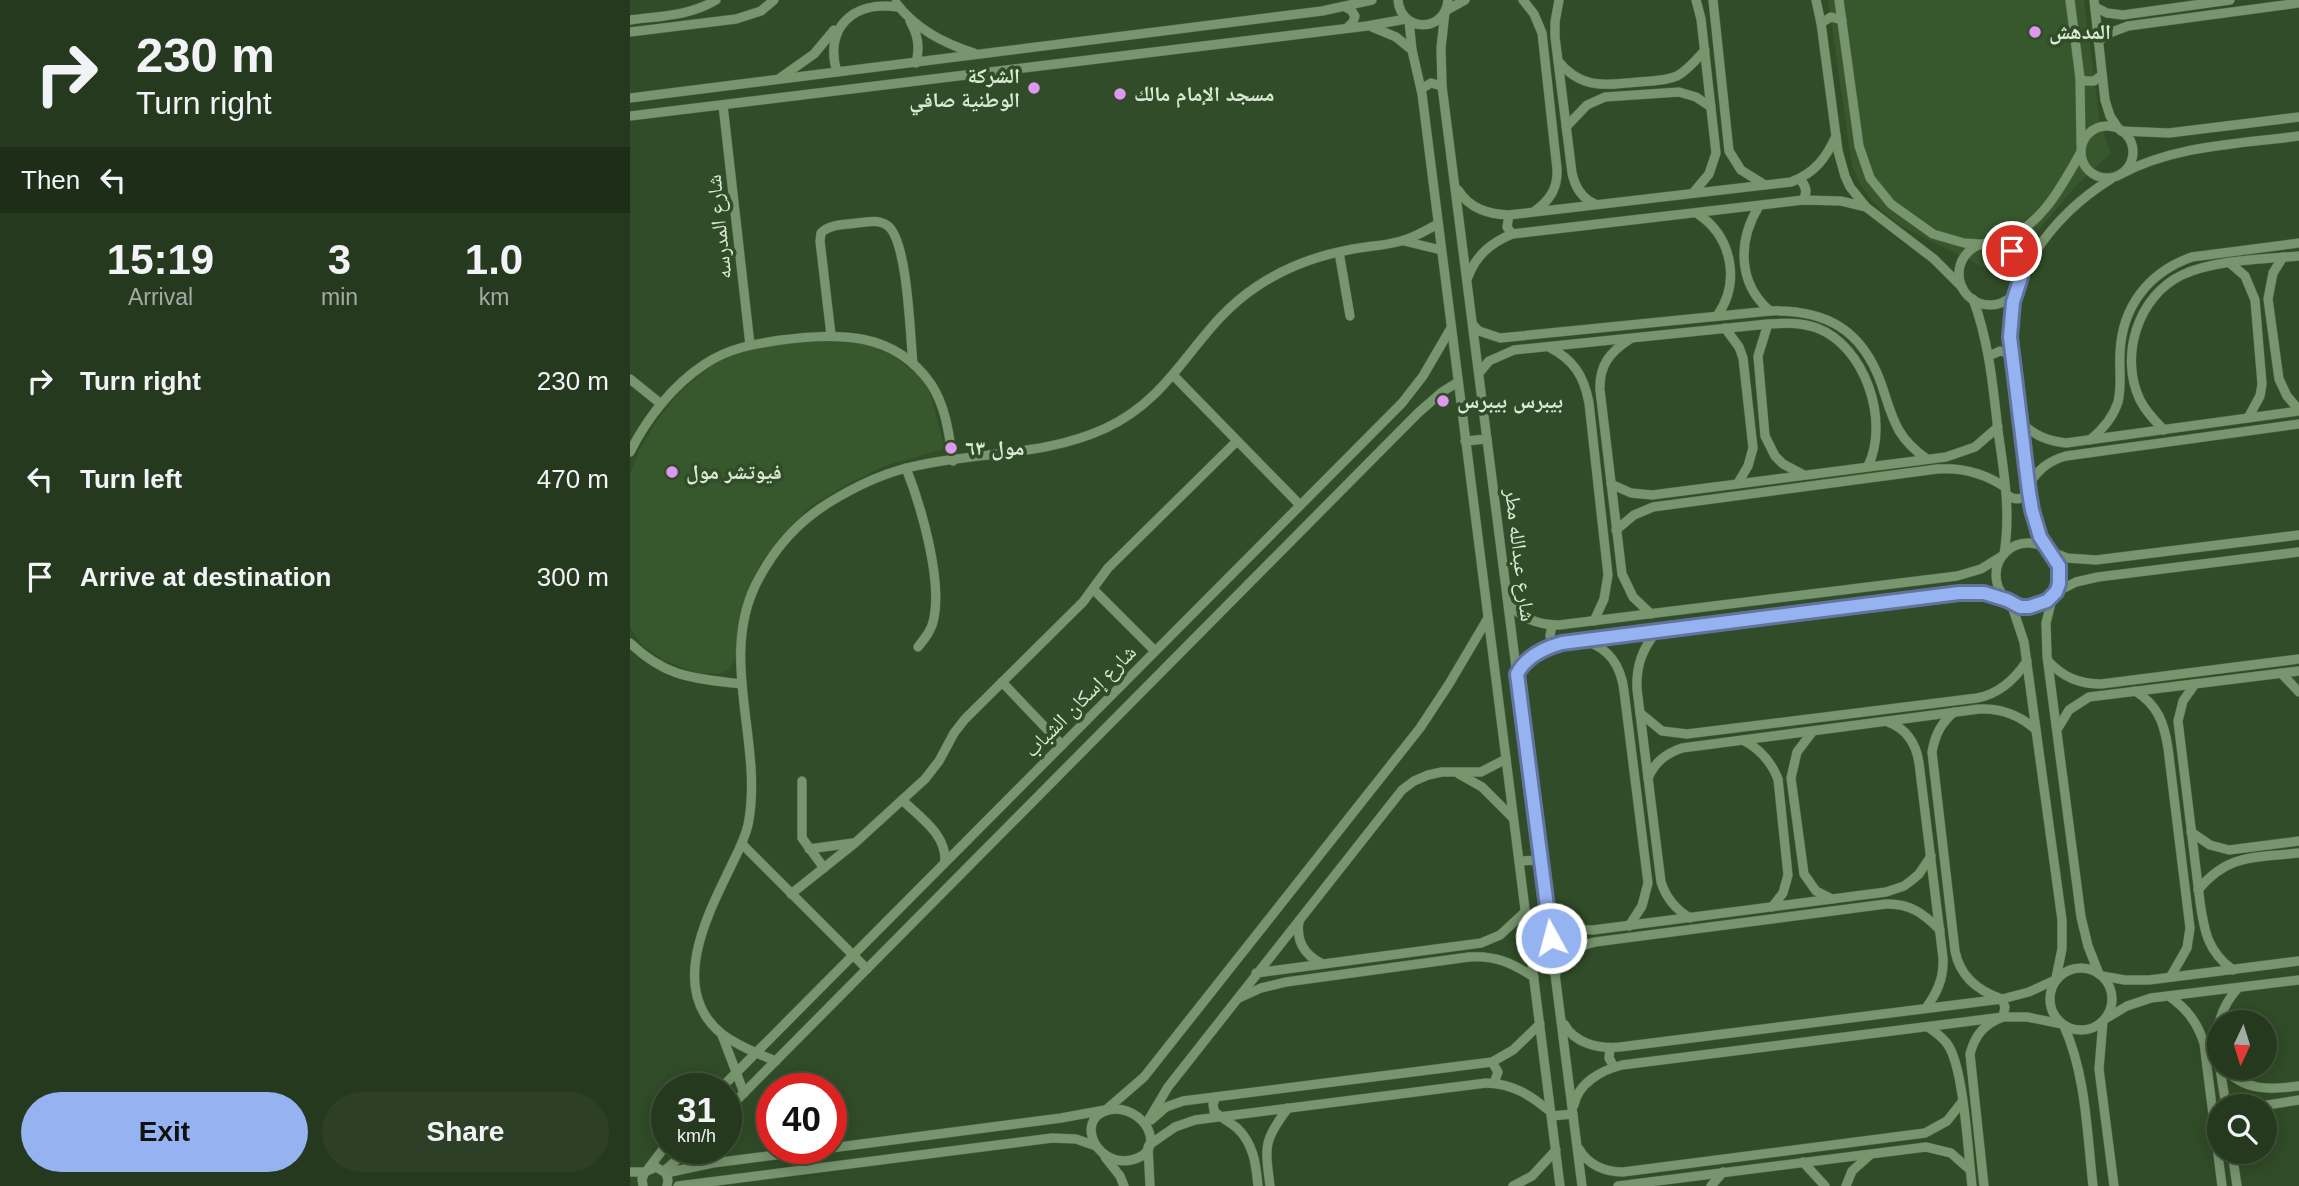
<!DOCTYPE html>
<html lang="en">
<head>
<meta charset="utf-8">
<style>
  :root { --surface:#25391e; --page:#2d4027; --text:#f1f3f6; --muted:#a3aca4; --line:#42533c; --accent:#95b2f1 }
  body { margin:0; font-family:Helvetica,"Noto Naskh Arabic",sans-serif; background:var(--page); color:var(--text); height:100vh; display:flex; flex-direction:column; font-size:26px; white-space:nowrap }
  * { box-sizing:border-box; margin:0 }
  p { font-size:23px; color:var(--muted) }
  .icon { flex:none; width:38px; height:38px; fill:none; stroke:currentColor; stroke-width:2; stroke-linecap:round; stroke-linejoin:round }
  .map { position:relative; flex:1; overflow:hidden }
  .drawer { display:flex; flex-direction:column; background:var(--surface); width:630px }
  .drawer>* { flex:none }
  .top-card { background:#25391e; color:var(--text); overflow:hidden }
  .needle { width:46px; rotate:184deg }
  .fabs { position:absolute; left:1577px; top:1010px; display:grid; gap:14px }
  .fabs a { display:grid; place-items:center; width:70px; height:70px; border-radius:50%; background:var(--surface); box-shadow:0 4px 18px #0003,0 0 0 2px var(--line); font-size:35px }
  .speed { position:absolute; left:21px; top:1073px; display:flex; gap:14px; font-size:35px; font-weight:700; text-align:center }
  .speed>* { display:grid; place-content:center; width:91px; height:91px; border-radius:50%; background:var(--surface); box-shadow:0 4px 18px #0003,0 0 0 2px var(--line); line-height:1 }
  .speed small { font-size:18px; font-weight:400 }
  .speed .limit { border:10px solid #d22; background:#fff; color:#111 }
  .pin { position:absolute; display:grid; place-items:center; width:60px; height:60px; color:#fff; margin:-30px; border:4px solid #fff; border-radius:50%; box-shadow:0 2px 7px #0007 }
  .me { position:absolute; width:77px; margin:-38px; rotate:353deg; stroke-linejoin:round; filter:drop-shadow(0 0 5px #0008) }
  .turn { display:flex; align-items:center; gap:24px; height:147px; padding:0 21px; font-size:32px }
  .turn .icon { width:91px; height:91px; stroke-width:2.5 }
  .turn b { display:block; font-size:49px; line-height:60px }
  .then { display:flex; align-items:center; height:66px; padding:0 21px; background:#0003; gap:14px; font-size:26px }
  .eta { display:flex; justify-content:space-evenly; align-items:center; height:119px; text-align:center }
  .eta b { font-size:42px; font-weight:700; line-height:49px }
  .cta { display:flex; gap:14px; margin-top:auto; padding:14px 21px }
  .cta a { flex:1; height:80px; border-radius:42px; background:var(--accent); color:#111; font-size:28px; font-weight:700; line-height:80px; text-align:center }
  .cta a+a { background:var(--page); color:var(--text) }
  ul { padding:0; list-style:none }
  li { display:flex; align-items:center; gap:21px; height:98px; padding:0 21px }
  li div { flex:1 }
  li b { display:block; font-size:26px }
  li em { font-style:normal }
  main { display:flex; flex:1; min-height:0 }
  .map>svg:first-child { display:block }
</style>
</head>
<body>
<main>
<section class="drawer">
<div class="top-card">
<div class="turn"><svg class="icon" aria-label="right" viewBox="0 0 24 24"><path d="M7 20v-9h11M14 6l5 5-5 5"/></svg><div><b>230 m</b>Turn right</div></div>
<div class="then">Then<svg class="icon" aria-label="left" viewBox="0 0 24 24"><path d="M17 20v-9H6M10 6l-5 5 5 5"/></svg></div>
</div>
<div class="eta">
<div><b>15:19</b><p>Arrival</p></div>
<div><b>3</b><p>min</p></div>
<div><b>1.0</b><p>km</p></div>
</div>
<ul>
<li><svg class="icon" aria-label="right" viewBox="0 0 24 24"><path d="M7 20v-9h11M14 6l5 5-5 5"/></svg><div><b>Turn right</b></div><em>230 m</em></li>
<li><svg class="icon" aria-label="left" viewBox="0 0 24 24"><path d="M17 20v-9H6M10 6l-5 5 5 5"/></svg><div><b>Turn left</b></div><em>470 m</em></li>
<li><svg class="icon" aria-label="arrive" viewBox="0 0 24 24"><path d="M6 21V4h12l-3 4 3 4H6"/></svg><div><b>Arrive at destination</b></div><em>300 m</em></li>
</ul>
<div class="cta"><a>Exit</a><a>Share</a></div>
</section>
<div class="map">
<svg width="1669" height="1186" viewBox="0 0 1669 1186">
  <rect width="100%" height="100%" fill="#314c28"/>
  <g fill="#37572d">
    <path d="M1198,0H1454L1470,123L1481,153L1445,187L1391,250L1379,261L1361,271L1273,227L1252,211L1240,198L1230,184L1222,166Z"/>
    <path d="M205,340L238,344L263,356L287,374L299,389L315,449L257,465L220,483L182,505L154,533L130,564L119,587L111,613L107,655L99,670L87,674L65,673L34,660L13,646L0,628V475L9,450L28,419L48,394L84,363L113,352L152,344Z"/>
  </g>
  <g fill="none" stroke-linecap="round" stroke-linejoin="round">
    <g stroke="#52684a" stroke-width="10">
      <g id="minor">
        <path d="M768,0C771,33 815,33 818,0"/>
        <path d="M893,0L904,14L912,33L927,169C928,188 920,200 905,211"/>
        <path d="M929,0L925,22V37L942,173C945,187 951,198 965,204"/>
        <path d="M1083,0L1099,151L1111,170L1135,185"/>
        <path d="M1186,0L1191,23L1208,151L1215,176L1220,187L1236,207L1304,259L1332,287"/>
        <path d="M1209,0L1229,146L1240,178L1261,204L1303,234L1334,243L1350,244"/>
        <path d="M1440,0L1450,78L1451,145"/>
        <path d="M1464,0L1475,100L1480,116L1488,128"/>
        <path d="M266,3C286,29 313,43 344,53"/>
        <path d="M715,7L721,10L725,16L723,22L717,28"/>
        <path d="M1465,7L1477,13L1493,15L1600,0"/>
        <path d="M817,10L835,0"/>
        <path d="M815,12L811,48L812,86L952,1186"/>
        <path d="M0,20C29,16 60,16 86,0"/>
        <path d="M280,21C288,35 290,47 286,63"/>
        <path d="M779,21L782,50L792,94L930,1186"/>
        <path d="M1191,23L1201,17L1212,20"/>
        <path d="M742,27L766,37L782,50"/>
        <path d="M0,32L106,19L131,11L144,0"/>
        <path d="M1468,41L1482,32L1498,26L1669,3"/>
        <path d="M928,61C952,90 975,85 1009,82C1021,81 1035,81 1047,76C1058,70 1066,60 1075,50"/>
        <path d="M207,72C194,30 221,0 268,7"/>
        <path d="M150,78L184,54L204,30"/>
        <path d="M1450,78L1454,81H1464L1472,75"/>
        <path d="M791,89L801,83L812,86"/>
        <path d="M0,98L692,11L742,0"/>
        <path d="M93,105L120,345"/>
        <path d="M0,116L737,26L776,19"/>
        <circle cx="1477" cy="152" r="26"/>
        <path d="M936,127L957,105L975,97L1049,92L1066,97L1081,107"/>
        <path d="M1491,131L1539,133L1669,117"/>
        <path d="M1491,174C1546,145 1609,144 1669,136"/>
        <path d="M1169,179C1176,185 1178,192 1173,200"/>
        <path d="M828,190C840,209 858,214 879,215L1161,182C1185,173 1196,158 1206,136"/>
        <path d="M1063,193L1079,174L1086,153L1071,19L1066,0"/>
        <path d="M1129,206C1108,240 1107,283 1140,311"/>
        <path d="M1068,214C1102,237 1111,282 1087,316"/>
        <path d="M879,215L877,227L882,234"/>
        <path d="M774,241L811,250"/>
        <path d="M1367,242C1409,230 1431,188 1451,152"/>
        <circle cx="1360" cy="274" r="31"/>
        <path d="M709,252L720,316"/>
        <path d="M1653,257L1643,273L1638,299L1649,379L1657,396L1669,410"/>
        <path d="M1601,264L1615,276L1625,300L1632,384L1630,396L1618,418"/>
        <path d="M1392,275C1413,234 1442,203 1481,179"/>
        <path d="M838,277C846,255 861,243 882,234L1173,200L1211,201L1236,207"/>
        <path d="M1389,286L1380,319L1381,354L1402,510L1417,550"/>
        <path d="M1343,299C1359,342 1363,386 1368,431C1374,472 1381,512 1374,554"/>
        <path d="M1138,324L1128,356L1135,436L1145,456L1153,464L1172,474"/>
        <path d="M844,326L849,331L870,338L1140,311C1196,309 1232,330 1251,383C1263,418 1265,437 1297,459"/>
        <path d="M1095,328L1109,347L1113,358L1123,448L1118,466L1108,483"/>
        <path d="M201,335L190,241L191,233C199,224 215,225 227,223C237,222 249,219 258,226C278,242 280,337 283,364"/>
        <path d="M1000,339C980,352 969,365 970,390L992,574L1003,597L1021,614"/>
        <path d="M919,347C944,360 954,376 959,403L978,575L974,599L964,621"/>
        <path d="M1359,356L1370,351L1381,354"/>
        <path d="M850,372L859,361L884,350L1138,324C1155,323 1171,322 1187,328C1235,346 1260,421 1238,466"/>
        <path d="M544,376L670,505"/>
        <path d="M0,379L31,404"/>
        <path d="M1390,422C1404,435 1417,441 1436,443L1669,411"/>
        <path d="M1534,430C1525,421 1516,412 1510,400C1489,356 1508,296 1552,275C1582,260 1635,259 1669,256"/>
        <path d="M1460,440C1472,430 1483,418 1488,402C1492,386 1489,369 1490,353C1492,306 1519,272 1562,257L1669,243"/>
        <path d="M835,441L857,439"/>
        <path d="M0,452C17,418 43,385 75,364C99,348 124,344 151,340C209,333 264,331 301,384C316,407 319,434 323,461"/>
        <path d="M276,468C291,506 312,578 304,618C302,630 295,638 288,647"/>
        <path d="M981,484L1001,493L1022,495L1316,457L1345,447L1368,427"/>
        <path d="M1398,485C1409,469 1418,461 1436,456L1669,424"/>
        <path d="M1377,495C1385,501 1393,500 1399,492"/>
        <path d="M986,530L1004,515L1023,507L1307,469C1333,467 1354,473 1375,487"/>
        <circle cx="1398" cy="575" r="32"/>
        <path d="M1419,551L1437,558L1466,560L1669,535"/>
        <path d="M463,589L525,651"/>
        <path d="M1426,592L1446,582L1468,577L1669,552"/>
        <path d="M1423,595L1416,623L1417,656L1451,917L1458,946L1469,974"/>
        <path d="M879,601C888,619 911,625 929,625L1327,576L1351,569L1372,556"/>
        <path d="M1381,603L1394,642L1432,920V949L1426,978"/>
        <path d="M922,625L920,636L925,645"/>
        <path d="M1027,631C1012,649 1006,666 1007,689L1031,882C1036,898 1045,909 1060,918"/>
        <path d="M956,641C980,649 991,666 994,691L1018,883L1012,906L999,926"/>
        <path d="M0,643C37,678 63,678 111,684"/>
        <path d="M1418,661C1433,677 1449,684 1471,684L1669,659"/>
        <path d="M888,672C896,656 915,647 932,643L1329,593H1354L1377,600"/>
        <path d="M1651,673L1669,692"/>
        <path d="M372,682L432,745"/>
        <path d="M1565,684L1553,701L1548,721L1570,902C1574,931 1578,952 1603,970"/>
        <path d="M1505,691C1528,705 1534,723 1538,748L1560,928L1557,948L1541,976"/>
        <path d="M1324,712C1311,723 1305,735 1302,752L1325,951C1330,977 1348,991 1372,999L1375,1007L1373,1017C1354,1024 1345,1035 1340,1054L1354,1186"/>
        <path d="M1010,713L1032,731L1057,734L1347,698C1370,694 1385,679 1397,661"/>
        <path d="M1258,722C1277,729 1286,743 1289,763L1313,958C1314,978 1307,993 1296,1008"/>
        <path d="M1428,728L1439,710L1459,697L1669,671"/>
        <path d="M1183,731L1167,752L1161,778L1174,874L1186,891L1202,899"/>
        <path d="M1113,740C1130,749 1141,761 1148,779L1158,875L1153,893L1142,907"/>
        <path d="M829,774L852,787L883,818"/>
        <path d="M1018,778C1025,762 1035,754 1052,748L1349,709C1372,708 1390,715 1406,730"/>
        <path d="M172,781V838L194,868"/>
        <path d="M272,800C290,817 317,835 315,862"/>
        <path d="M1561,832L1580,845L1599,850L1669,841"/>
        <path d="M112,844L237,969"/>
        <path d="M179,849L223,843"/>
        <path d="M889,861L911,860"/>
        <path d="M1568,890C1598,853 1625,858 1669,853"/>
        <path d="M161,894L225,843L295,779L309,761L324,733L335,719L453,602L478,568L607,441"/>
        <path d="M918,909C927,926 945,930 963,930L1256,892L1274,886L1282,880L1289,874L1301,856"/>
        <path d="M669,921C666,940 673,954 691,963"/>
        <circle cx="1451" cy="999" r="31"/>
        <path d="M626,973L851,943L870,935L895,912"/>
        <path d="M926,973C932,955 947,946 965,942L1256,904C1280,903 1294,914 1310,930"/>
        <path d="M1472,976L1495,980H1519L1669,961"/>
        <path d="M1539,996C1557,1009 1567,1022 1574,1043L1592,1186"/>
        <path d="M609,998L631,988L656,982L839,957C865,955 882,963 904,977"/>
        <path d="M1475,1019L1497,1006L1521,998L1669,980"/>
        <path d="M1473,1021L1469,1069L1484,1186"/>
        <path d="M934,1024C945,1044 969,1049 990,1047L1372,999L1399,992L1425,980"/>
        <path d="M1434,1026C1456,1075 1457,1133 1463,1186"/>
        <path d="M1298,1027C1305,1032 1313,1037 1318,1045C1334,1069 1338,1153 1342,1186"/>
        <path d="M92,1035L114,1093"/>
        <path d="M980,1048L979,1058L984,1067"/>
        <path d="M146,1061C128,1054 108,1046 92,1034C36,989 79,912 103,862C109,850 115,838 118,825C134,746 89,662 125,586C142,551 167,522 200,502C223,488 247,476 273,469C340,451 412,458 476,428C547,395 564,328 626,287C654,268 686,256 718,250C736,246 754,246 771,241C784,238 796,230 808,224"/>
        <path d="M862,1062L868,1072L864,1083"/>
        <path d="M1589,1064C1585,1034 1587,1011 1608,988"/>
        <path d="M1590,1068L1596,1106"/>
        <path d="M1594,1068C1614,1091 1640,1090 1669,1086"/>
        <path d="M91,1088L772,403L793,376L821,328"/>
        <path d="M586,1097L583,1104L584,1111C591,1118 600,1122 607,1128C624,1144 626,1165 628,1186"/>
        <path d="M944,1105C948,1083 972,1070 992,1065L1373,1017H1397L1432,1024"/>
        <path d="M1631,1106L1669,1100"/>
        <path d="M477,1109L514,1077L790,728L819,684L858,618"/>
        <path d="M486,1109C520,1111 536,1153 501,1160C464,1168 441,1112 486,1109Z"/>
        <path d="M96,1111L788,413L812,392L828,382"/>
        <path d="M922,1116L943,1114"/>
        <path d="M521,1120L536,1107L553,1101L862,1062L883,1050L910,1024"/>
        <path d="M516,1124L538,1087L772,790L784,781L798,775L812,772H851L876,759"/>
        <path d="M519,1145L545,1127L565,1120L856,1083C884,1084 900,1095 921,1112"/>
        <path d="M518,1147L520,1186"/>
        <path d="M201,1148L431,1118L475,1110"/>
        <path d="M949,1149C958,1165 975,1172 993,1172L1295,1133L1317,1121L1332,1102"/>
        <path d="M58,1150L82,1162"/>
        <path d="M1602,1152L1607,1186"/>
        <path d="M475,1157L490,1176L494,1186"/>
        <path d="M1173,1162L1195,1186"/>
        <path d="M18,1169L37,1144"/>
        <path d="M34,1171L60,1148"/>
        <path d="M0,1172H15"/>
        <path d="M36,1173L83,1163L200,1148"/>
        <path d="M13,1186L12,1179L15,1172L26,1167L36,1173L38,1180L37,1186"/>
        <path d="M48,1186L422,1138L446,1139L466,1146"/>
        <path d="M640,1186C635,1146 633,1141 658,1108"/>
        <path d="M883,1186L902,1176L926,1150"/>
        <path d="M988,1186L1296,1147L1321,1153L1340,1170"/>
        <path d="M1081,1186L1093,1172"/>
        <path d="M1216,1186L1222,1171L1240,1155"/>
      </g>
    </g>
    <use href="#minor" stroke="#77956e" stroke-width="9"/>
  </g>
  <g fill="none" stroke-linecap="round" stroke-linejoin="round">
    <g stroke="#61749d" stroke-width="18">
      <path id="route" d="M921,938L887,674C896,656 914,648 932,643L1329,593H1354L1377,600L1390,607H1399L1417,601L1426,592L1429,584V566L1410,537L1402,510L1399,492L1380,337L1383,302L1391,277L1388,259L1382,251"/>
    </g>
    <use href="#route" stroke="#95b2f1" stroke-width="12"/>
  </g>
  <g fill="#de98f2" stroke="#314c28" stroke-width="2.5">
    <circle cx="1405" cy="32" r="7"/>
    <circle cx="404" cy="88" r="7"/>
    <circle cx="490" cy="94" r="7"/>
    <circle cx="813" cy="401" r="7"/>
    <circle cx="321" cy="448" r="7"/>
    <circle cx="42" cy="472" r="7"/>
  </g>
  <g text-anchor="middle" stroke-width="7" stroke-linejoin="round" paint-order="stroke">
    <g font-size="21" font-weight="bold" fill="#d9ead5" stroke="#314c28" text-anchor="start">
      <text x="1419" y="39">المدهش</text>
      <text x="390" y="83" text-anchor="end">الشركة<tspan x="390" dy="24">الوطنية صافي</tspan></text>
      <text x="504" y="101">مسجد الإمام مالك</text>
      <text x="827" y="408">بيبرس بيبرس</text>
      <text x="335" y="455">مول ٦٣</text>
      <text x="56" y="479">فيوتشر مول</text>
    </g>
    <g font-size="21" fill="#d9ead5" stroke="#314c28">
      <text transform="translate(89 227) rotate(-96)" y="7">شارع المدرسه</text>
      <text transform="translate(890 555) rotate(83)" y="7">شارع عبدالله مطر</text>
      <text transform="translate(450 701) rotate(-45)" y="7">شارع إسكان الشباب</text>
    </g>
  </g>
</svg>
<div class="fabs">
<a><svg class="needle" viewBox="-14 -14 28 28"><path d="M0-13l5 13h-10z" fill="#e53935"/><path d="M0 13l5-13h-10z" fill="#a3aca4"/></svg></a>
<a><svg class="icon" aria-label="search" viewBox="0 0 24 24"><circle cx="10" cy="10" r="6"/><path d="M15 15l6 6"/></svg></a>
</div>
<div class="speed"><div>31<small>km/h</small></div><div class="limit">40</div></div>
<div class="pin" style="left:1382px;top:251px;background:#d93025"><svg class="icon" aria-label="arrive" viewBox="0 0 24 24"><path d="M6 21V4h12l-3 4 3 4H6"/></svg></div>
<svg class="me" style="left:921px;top:938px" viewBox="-20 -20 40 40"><circle r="17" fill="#95b2f1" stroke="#fff" stroke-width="3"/><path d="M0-11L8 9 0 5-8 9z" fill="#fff"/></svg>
</div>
</main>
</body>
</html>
